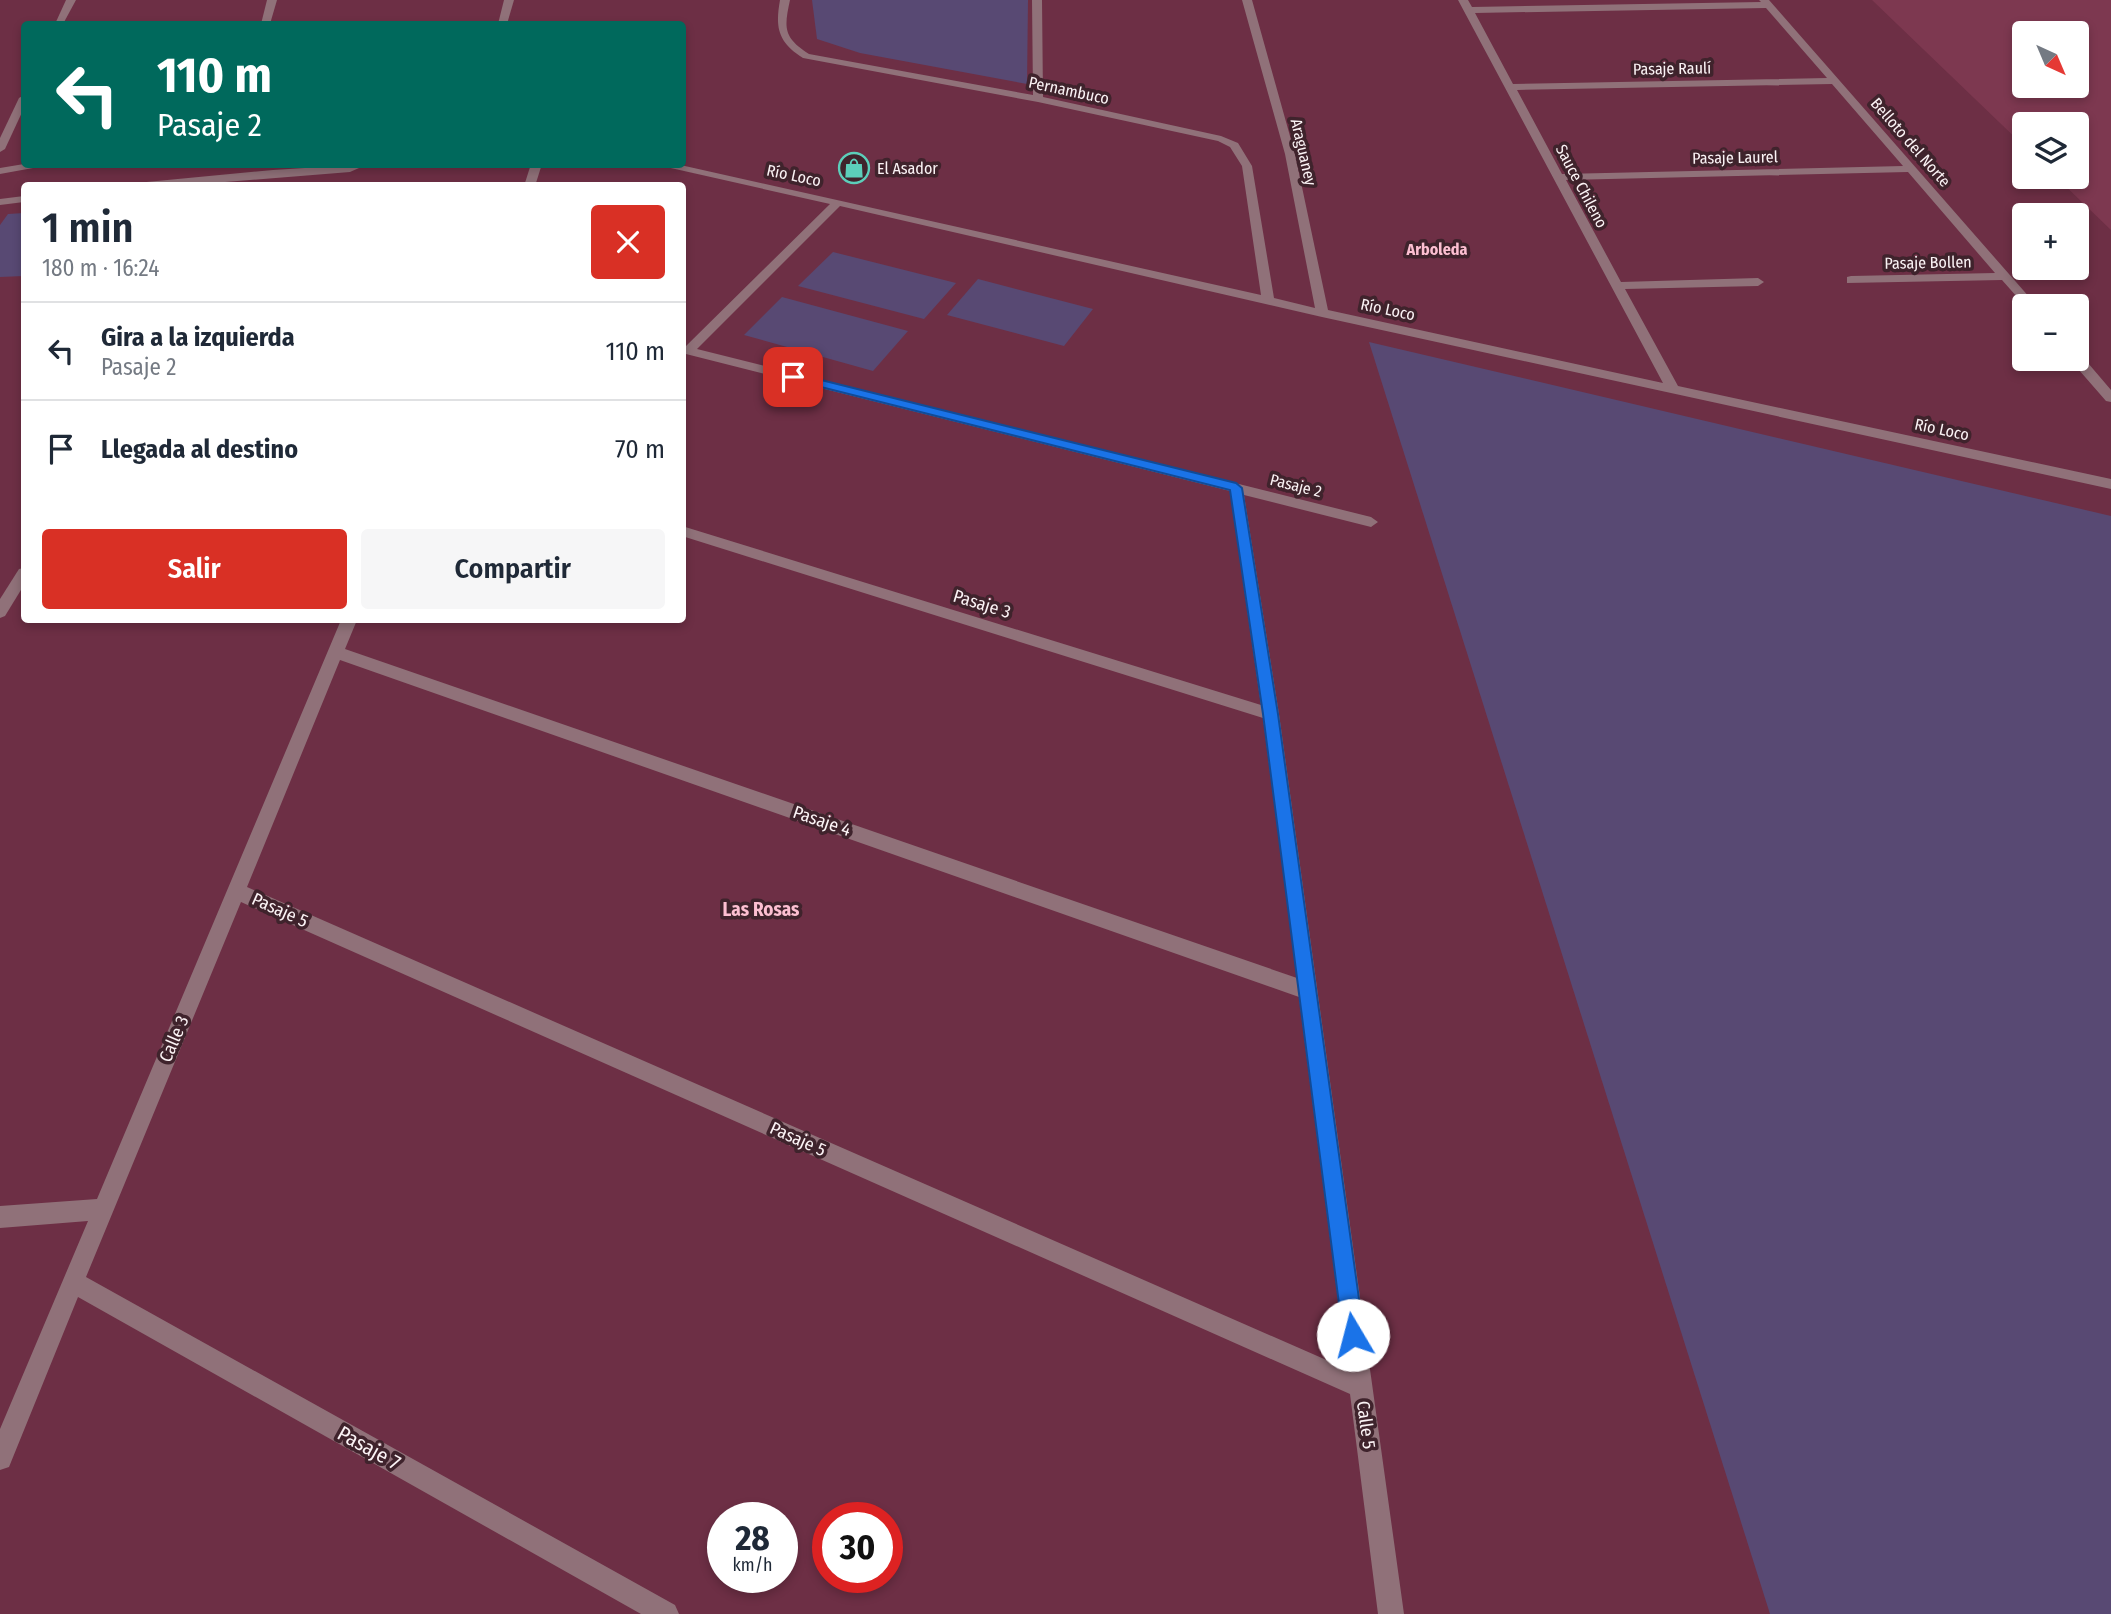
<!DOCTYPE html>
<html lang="es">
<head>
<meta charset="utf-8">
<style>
  :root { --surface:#fff; --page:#f6f6f7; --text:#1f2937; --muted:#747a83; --line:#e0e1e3; --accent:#d93025 }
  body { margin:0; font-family:"Fira Sans Condensed",sans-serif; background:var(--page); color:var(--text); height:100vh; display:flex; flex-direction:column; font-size:26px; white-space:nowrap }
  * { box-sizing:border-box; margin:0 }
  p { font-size:23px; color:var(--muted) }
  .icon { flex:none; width:38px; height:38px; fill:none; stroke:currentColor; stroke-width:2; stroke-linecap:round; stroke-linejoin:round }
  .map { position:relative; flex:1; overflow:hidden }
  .panel { position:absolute; left:21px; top:182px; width:665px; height:441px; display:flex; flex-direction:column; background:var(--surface); border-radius:7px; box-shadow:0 4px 10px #0003 }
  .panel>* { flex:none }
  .guide { position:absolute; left:21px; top:21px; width:665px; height:147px; border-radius:7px; box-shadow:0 4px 10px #0003; background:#00695c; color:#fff; overflow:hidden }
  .needle { width:46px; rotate:136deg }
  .tools { position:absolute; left:2012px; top:21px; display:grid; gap:14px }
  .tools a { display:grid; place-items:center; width:77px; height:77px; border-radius:7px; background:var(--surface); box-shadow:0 4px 10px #0003; font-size:35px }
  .speed { position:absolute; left:707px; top:1502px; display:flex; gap:14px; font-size:35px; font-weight:700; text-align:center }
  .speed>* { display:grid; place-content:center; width:91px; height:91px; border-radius:50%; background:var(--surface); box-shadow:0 4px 10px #0003; line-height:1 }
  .speed small { font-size:18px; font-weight:400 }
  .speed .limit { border:10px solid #d22; background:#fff; color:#111 }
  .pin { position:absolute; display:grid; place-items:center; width:60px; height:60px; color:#fff; margin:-30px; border-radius:14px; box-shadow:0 4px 10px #0006 }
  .me { position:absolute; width:77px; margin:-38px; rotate:352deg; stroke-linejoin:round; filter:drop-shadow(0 0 5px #0008) }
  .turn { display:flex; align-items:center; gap:24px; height:147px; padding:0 21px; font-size:32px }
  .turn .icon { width:91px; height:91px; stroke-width:2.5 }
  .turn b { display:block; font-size:49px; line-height:60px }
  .round { display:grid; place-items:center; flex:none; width:74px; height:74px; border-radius:7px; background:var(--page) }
  .overview { display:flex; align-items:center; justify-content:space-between; height:119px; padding:0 21px }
  h1 { font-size:42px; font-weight:600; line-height:52px }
  .cta { display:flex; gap:14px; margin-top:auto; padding:14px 21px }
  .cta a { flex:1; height:80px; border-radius:7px; background:var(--accent); color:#fff; font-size:28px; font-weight:600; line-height:80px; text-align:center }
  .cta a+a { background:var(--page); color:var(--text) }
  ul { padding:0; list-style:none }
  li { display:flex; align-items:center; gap:21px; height:98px; padding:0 21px; border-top:2px solid var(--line) }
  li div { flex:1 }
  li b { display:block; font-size:26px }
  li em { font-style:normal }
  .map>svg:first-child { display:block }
</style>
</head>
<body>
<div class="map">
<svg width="2111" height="1614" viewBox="0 0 2111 1614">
  <rect width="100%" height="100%" fill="#6d2f45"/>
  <path fill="#7d3850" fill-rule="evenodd" d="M1872,0H2111V230L2056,177H2077V124H2025V147ZM2025,33H2077V86H2025Z"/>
  <g fill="#584973">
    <path d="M812,0H1028L1027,84L860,53L817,39Z"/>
    <path d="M24,213V276L0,277V225L8,214Z"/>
    <path d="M833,252L956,283L924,319L798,286Z"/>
    <path d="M978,279L1093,309L1064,346L947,315Z"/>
    <path d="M782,297L908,331L873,371L744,335Z"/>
    <path d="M1369,342L2111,516V1614H1770Z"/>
  </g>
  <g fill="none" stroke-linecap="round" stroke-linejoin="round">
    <g fill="#907179" fill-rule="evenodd">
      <path d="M66,0H76L63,24H55Z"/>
      <path d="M267,0H277L270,24H261Z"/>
      <path d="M504,0H514L507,24H498Z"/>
      <path d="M780,0H790C784,28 783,37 809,54L1033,95L1032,0H1042L1043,97L1221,136L1238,143L1252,166L1274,298L1315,308L1285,154L1242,0H1252L1295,154L1328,310L1663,383L1458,0H1468L1472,7L1761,2L1759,0H1769L2037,306H2025L2002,280L1847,283V277L1851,276L1995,273L1908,172L1566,180L1621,282L1758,278L1764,282L1758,286L1625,289L1678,386L2111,479V489L1322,317L840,206L697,349L1371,517L1378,522L1371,527L1244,495L1279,714L1404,1614H1378L1350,1394L241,902L86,1277L675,1605L679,1614H641L78,1297L9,1467L0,1470V1429L88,1221L0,1228V1206L97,1199L341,620H357L345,649L1297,978L1263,718L682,536V526L1261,705L1230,491L682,353V345L686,346L830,204L653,164H676L1261,295L1242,166L1230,147L1218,141L1038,102L803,58C778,42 775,28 780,0ZM1766,8L1827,78L1513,84L1475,13ZM1832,84L1903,166L1562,174L1517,90ZM340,660L1299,997L1347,1369L247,887Z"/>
      <path d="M24,95V108L5,149L0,152V138L19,98Z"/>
      <path d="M24,164H55L0,174V168Z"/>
      <path d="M368,164L350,172L176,186H131L136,183L273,170Z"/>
      <path d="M531,164H542L535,186H524Z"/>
      <path d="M24,196V202L0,205V199Z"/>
      <path d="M2077,355L2082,356L2111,390V402L2106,401L2072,362L2071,359H2077Z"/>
      <path d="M24,568V585L5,616L0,618V599L19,569Z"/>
    </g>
  </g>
  <path fill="#1a73e8" stroke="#114b97" stroke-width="2" d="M793,373L1236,483L1242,488L1278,714L1364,1335L1361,1342L1353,1345L1346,1342L1343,1335L1263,714L1230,490L789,379L787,377Z"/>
  <defs>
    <g id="shop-ring" transform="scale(1.575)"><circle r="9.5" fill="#3f232c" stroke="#5cceba" stroke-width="1.5"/><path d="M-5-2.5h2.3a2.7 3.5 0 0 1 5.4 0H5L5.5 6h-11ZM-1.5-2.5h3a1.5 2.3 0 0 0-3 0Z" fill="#5cceba"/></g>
  </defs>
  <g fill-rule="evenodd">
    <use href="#shop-ring" x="854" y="168"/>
  </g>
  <g text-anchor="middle" stroke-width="7" stroke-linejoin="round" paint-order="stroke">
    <g font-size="16" fill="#fbf3f5" stroke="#3f232c">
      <text transform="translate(1672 68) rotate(-1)" y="6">Pasaje Raulí</text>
      <text transform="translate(1069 90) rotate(12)" y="6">Pernambuco</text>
      <text transform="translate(1911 142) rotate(49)" y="6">Belloto del Norte</text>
      <text transform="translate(1304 152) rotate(77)" y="6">Araguaney</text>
      <text transform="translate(1735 157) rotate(-1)" y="6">Pasaje Laurel</text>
      <text transform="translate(794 175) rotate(12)" y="6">Río Loco</text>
      <text transform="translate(1582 186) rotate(62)" y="6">Sauce Chileno</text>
      <text transform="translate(1928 262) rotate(-1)" y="6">Pasaje Bollen</text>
      <text transform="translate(1388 309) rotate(12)" y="6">Río Loco</text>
      <text transform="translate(1942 429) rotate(12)" y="6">Río Loco</text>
      <text transform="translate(1296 485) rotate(14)" y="6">Pasaje 2</text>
    </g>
    <g font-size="16" fill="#fbf3f5" stroke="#3f232c" text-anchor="start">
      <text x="877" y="174">El Asador</text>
    </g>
    <g font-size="16" font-weight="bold" fill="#fcbfd1" stroke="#3f232c">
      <text x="1437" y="255">Arboleda</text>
    </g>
    <g font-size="18" fill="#fbf3f5" stroke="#3f232c">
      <text transform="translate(982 604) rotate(17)" y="6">Pasaje 3</text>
      <text transform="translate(822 821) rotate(19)" y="6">Pasaje 4</text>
      <text transform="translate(280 910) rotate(24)" y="6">Pasaje 5</text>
      <text transform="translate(174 1039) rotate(-67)" y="6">Calle 3</text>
      <text transform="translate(798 1139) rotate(24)" y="6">Pasaje 5</text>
      <text transform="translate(1366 1425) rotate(82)" y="6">Calle 5</text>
    </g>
    <g font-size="19" font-weight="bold" fill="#fcbfd1" stroke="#3f232c">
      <text x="761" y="916">Las Rosas</text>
    </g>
    <g font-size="21" fill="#fbf3f5" stroke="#3f232c">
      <text transform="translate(369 1448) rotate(29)" y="7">Pasaje 7</text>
    </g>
  </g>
</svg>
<div class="tools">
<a><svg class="needle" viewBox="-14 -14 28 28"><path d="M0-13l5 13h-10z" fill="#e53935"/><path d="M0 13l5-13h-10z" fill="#747a83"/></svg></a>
<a><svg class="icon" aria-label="layers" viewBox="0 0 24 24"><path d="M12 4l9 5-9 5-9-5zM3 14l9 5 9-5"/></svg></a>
<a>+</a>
<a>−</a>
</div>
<div class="speed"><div>28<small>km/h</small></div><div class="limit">30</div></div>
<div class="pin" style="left:793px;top:377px;background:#d93025"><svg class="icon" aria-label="arrive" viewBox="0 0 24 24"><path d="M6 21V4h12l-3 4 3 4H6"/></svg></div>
<svg class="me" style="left:1353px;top:1335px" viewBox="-20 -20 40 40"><circle r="19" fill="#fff"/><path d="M0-13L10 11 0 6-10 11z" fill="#1a73e8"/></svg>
<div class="guide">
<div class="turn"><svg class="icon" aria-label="left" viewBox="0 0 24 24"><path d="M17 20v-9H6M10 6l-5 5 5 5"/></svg><div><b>110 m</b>Pasaje 2</div></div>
</div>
<section class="panel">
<div class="overview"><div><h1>1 min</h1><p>180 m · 16:24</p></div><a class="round" style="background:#d93025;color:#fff"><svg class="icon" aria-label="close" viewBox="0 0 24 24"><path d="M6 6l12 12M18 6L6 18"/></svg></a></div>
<ul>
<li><svg class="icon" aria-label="left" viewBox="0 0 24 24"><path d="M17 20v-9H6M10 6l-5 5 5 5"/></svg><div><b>Gira a la izquierda</b><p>Pasaje 2</p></div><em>110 m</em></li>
<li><svg class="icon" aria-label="arrive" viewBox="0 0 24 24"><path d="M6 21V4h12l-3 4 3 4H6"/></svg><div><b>Llegada al destino</b></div><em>70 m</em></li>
</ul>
<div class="cta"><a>Salir</a><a>Compartir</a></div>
</section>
</div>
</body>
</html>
